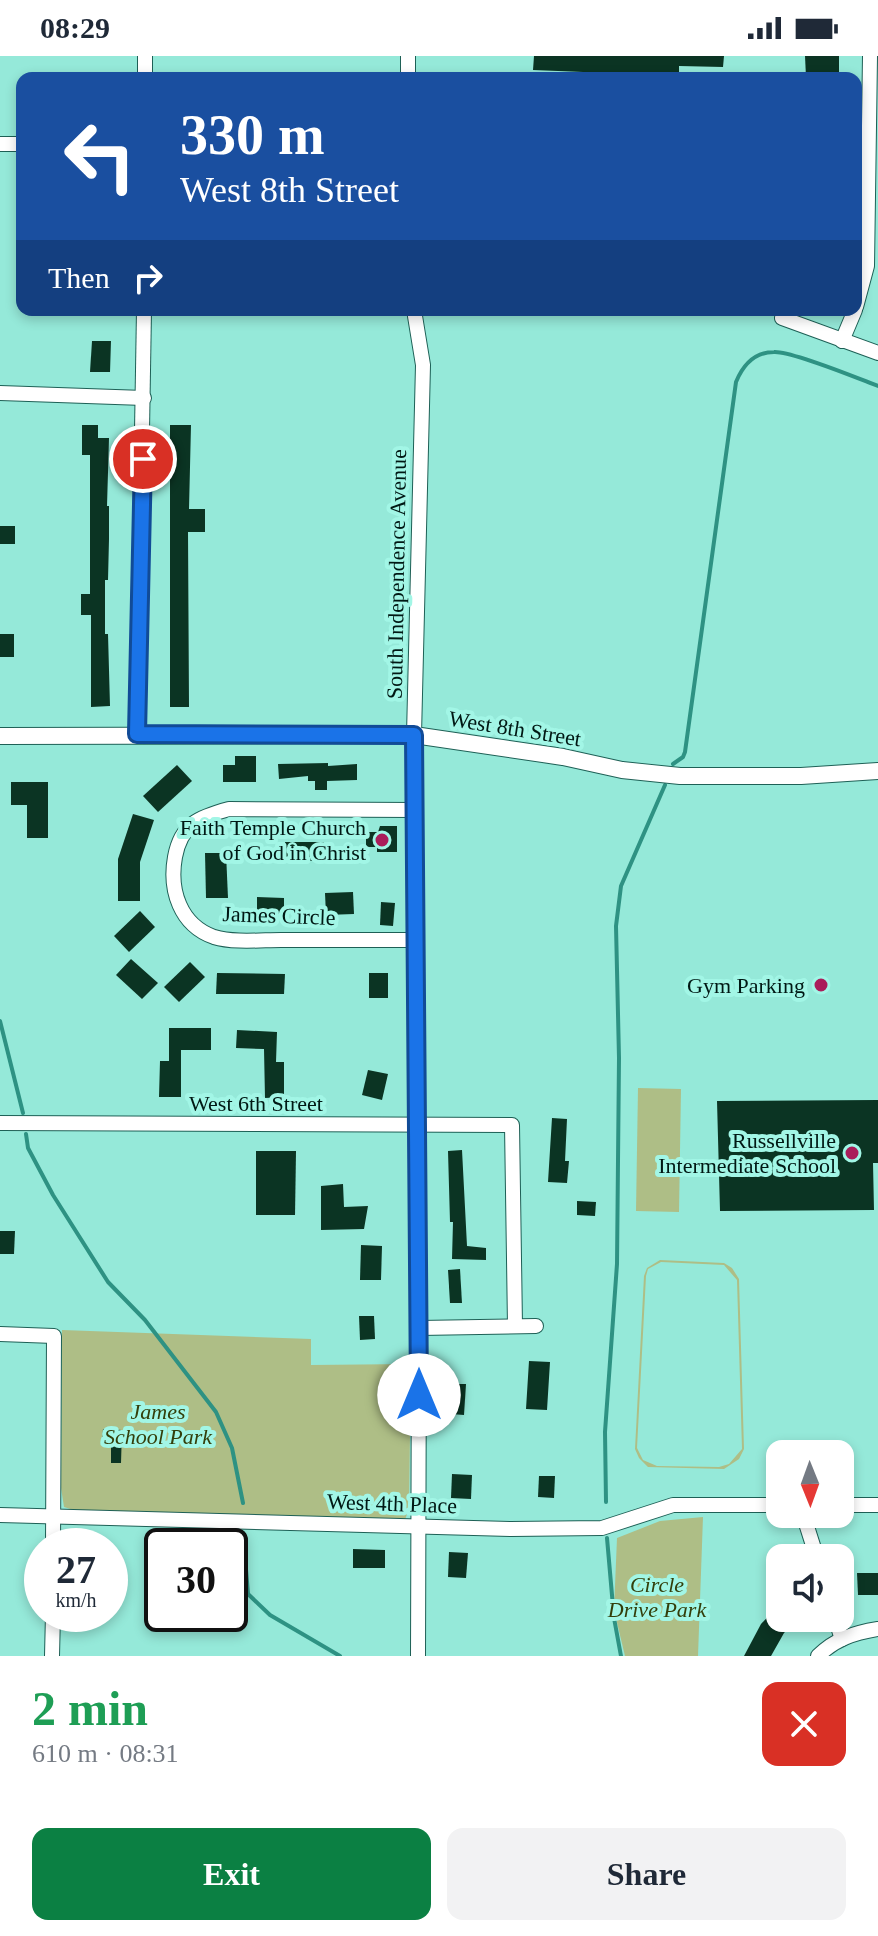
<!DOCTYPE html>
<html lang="en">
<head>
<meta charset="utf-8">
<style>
  :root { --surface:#fff; --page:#f2f2f3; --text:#1f2937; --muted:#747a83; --accent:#0b8043 }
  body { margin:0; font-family:"Times New Roman",serif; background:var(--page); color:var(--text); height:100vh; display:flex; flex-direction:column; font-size:30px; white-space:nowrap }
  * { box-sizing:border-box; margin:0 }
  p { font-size:26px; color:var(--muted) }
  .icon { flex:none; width:44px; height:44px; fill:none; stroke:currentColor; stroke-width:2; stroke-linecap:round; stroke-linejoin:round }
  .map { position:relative; height:1600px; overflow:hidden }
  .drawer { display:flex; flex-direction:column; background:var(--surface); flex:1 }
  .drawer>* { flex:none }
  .guide { position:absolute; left:16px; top:16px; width:846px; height:244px; border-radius:16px; box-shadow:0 4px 12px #0003; background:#1a4fa0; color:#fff; overflow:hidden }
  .needle { width:52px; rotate:179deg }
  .tools { position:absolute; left:766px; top:1384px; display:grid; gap:16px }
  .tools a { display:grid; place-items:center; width:88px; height:88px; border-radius:16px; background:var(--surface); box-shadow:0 4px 12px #0003; font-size:40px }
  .speed { position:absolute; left:24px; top:1472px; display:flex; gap:16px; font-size:40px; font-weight:700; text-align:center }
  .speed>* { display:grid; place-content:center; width:104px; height:104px; border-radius:50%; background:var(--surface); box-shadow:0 4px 12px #0003; line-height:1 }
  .speed small { font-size:20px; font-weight:400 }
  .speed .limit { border:4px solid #111; border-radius:12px; background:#fff; color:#111 }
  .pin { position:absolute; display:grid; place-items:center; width:68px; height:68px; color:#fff; margin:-34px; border:4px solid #fff; border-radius:50%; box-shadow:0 2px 8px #0007 }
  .me { position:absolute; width:88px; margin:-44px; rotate:0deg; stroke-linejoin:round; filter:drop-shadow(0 0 6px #0008) }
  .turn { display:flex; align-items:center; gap:28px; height:168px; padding:0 32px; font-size:36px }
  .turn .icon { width:104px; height:104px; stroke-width:2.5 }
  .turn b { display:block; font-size:56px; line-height:68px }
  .then { display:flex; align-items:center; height:76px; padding:0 32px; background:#0003; gap:16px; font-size:30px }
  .round { display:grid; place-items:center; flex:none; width:84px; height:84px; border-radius:16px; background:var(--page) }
  .overview { display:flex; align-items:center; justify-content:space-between; height:136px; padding:0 32px }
  h1 { font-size:48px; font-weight:600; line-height:60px; color:#1e9e55 }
  .primary-button { display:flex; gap:16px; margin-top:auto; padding:16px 32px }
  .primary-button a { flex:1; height:92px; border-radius:16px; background:var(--accent); color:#fff; font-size:32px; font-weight:600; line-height:92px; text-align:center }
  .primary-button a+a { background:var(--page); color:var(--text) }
  .status { display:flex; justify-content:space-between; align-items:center; height:56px; padding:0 40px; background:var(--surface); direction:ltr }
  .status svg { height:22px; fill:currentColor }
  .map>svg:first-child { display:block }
</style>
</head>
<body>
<div class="status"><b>08:29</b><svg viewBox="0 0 49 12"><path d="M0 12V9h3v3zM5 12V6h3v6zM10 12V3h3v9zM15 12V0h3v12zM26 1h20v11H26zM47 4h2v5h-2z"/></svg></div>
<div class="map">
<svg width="878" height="1600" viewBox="0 0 878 1600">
  <rect width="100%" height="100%" fill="#95e9d9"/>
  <g fill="#aebe86" fill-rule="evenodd">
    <path d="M638,1032L681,1033L679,1156L636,1155Z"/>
    <path d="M660,1204L724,1207L732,1212L739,1223L744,1393L739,1403L724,1413L648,1411L639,1402L635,1393L644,1220L647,1212ZM661,1206L724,1209L737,1224L742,1393L729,1408L719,1411L657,1410L643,1404L637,1392L646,1220L648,1213Z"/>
    <path d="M62,1274L311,1283V1309L411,1308L409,1452L405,1464L77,1455L64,1451L61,1432Z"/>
    <path d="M703,1461L698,1600H625L614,1554L617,1482L660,1465Z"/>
  </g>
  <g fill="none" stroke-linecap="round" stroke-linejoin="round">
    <g stroke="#2e9283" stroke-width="4">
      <path d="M673,708L683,701L685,696L736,326C743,309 754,296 774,296C792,295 857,322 878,330"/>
      <path d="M0,965L23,1057"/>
      <path d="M26,1078L28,1092L53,1139L108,1226L145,1264L216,1356L232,1392L243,1447"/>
      <path d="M606,1446L605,1376L617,1208L619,1002L616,870L621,830L665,729"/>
      <path d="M243,1477L248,1538L270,1559L340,1600"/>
      <path d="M607,1482L614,1562L621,1600"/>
    </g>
  </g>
  <g fill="#0b3423">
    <path d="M534,0H724L723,11L679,10V22L605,20V22H583V16L533,14Z"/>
    <path d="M805,0H839V20L806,21Z"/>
    <path d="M92,285H111L110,316H90Z"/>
    <path d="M82,369H98V382H109L107,450H109V483L108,524H105V578H108L110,650L91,651V559H81V538H90V399H82Z"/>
    <path d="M170,369H191L189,453H205V476H188L189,651H170Z"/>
    <rect x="0" y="470" width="15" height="18"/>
    <rect x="0" y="578" width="14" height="23"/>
    <path d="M235,700H256V726H223V709H235Z"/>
    <path d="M328,707V710L357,708V724L327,725V734H315V725H308V720L279,723L278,708Z"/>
    <path d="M177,709L192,725L158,756L143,740Z"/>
    <path d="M11,726H48V782H27V749H11Z"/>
    <path d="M133,758L154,764L140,806V845H118V803Z"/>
    <path d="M380,770H397V796H377V791H366V776H378Z"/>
    <rect x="285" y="786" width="39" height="19"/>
    <path d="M205,797H226L228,842H206Z"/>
    <path d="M353,836L354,858L326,859L325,837Z"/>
    <path d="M257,841L284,842V858L257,857Z"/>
    <path d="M381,846L395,847L393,870L380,869Z"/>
    <path d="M140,855L155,871L129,896L114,880Z"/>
    <path d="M131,903L158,927L142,943L116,919Z"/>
    <path d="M190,906L205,921L179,946L164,931Z"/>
    <path d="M217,917L285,918L284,938H216Z"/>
    <rect x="369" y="917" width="19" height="25"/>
    <path d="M169,972H211V994H181V1041H159L160,1005H169Z"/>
    <path d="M237,974L277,976L276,1006H284V1041L265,1042L264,993L236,992Z"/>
    <path d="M368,1014L388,1018L382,1044L362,1039Z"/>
    <path d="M878,1044V1107H873L874,1154L720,1155L717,1045Z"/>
    <path d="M552,1062L567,1063L565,1105H569L567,1127L548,1126Z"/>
    <path d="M462,1094L467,1190L486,1192V1204L452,1203L453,1166H450L448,1095Z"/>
    <path d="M256,1095H296L295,1159H256Z"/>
    <path d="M343,1128L344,1151L368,1150L364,1173L321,1174V1130Z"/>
    <path d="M577,1145L596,1146L595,1160L577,1159Z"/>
    <path d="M0,1175H15L14,1198H0Z"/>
    <path d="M361,1189L382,1190L381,1224H360Z"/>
    <path d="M460,1213L462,1247H450L448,1214Z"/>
    <path d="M359,1260H374L375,1283L360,1284Z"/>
    <path d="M529,1305L550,1306L547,1354L526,1353Z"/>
    <path d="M452,1328H466L464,1359L451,1358Z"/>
    <path d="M103,1373L122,1374L121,1407H111V1388H102Z"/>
    <path d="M452,1418L472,1419L471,1443L451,1442Z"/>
    <path d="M539,1420H555L554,1442L538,1441Z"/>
    <path d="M353,1493L385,1494V1512H353Z"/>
    <path d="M449,1496L468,1497L466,1522L448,1521Z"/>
    <path d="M857,1517H878V1539H858Z"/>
    <path d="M780,1548V1562H798L784,1577L771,1600H744L761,1568Z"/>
  </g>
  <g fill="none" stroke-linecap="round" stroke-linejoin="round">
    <g stroke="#1e6056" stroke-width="16">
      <g id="minor">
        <path d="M145,22V0"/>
        <path d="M408,22V0"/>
        <path d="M0,88H22"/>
        <path d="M856,251L867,210L870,0"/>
        <path d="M414,254L423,309L414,679L419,1272L418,1600"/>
        <path d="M782,262L878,297"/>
        <path d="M842,285L855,254"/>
        <path d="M0,337L144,342"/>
        <path d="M137,678L144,254"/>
        <path d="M416,884C371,884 326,884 281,884C261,884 234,887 214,881C180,869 169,834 175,801C181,768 199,761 229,753L416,754"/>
        <path d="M0,1067L512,1069L515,1270"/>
        <path d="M419,1272L536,1270"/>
        <path d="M0,1278L54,1280L53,1490"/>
        <path d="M840,1449H878"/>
        <path d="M803,1458L817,1502"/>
        <path d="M0,1459L511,1473L602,1472L673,1449H780"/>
        <path d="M835,1562L842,1583"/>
        <path d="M52,1600L53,1558"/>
        <path d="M818,1600C835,1583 854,1577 878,1573"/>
      </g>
    </g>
    <g stroke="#1e6056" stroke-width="18">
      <path id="tertiary" d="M0,680L414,679L563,701L622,714L680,720H801L878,715"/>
    </g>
    <use href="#minor" stroke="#fff" stroke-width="14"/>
    <use href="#tertiary" stroke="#fff" stroke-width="16"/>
  </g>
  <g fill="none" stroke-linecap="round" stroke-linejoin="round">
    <g stroke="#114b97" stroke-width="20">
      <path id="route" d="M143,403L137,678L414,679L419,1339"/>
    </g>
    <use href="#route" stroke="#1a73e8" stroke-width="14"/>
  </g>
  <g fill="#aa1d5a" stroke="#a2f6e6" stroke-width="3">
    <circle cx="382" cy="784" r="8"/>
    <circle cx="821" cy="929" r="8"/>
    <circle cx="852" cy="1097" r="8"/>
  </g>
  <g text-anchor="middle" stroke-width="8" stroke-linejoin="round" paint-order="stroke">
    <g font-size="22" fill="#001814" stroke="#a2f6e6">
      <text transform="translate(396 518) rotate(-89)" y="8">South Independence Avenue</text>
      <text transform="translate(515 672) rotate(9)" y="8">West 8th Street</text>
      <text transform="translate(279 859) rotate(2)" y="8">James Circle</text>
      <text x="256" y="1055">West 6th Street</text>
      <text transform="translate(392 1447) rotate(2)" y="8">West 4th Place</text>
    </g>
    <g font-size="22" fill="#001814" stroke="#a2f6e6" text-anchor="end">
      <text x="366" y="779">Faith Temple Church<tspan x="366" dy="25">of God in Christ</tspan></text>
      <text x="805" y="937">Gym Parking</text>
      <text x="836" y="1092">Russellville<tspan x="836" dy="25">Intermediate School</tspan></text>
    </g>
    <g font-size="22" font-style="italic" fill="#333e0a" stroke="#a2f6e6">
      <text x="158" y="1363">James<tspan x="158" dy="25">School Park</tspan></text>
      <text x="657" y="1536">Circle<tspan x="657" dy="25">Drive Park</tspan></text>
    </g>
  </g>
</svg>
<div class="tools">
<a><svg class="needle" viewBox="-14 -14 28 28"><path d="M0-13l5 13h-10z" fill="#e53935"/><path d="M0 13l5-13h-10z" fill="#747a83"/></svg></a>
<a><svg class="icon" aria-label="sound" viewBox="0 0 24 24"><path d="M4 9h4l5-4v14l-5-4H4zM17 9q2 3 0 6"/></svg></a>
</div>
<div class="speed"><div>27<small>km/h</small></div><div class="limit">30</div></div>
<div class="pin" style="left:143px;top:403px;background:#d93025"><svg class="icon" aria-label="arrive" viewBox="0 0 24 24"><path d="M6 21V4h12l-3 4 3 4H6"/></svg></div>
<svg class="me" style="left:419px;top:1339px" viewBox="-20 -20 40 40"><circle r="19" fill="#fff"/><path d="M0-13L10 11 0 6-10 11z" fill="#1a73e8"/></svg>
<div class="guide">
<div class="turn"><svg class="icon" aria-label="left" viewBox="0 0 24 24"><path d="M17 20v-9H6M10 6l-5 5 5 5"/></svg><div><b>330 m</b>West 8th Street</div></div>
<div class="then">Then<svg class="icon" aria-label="right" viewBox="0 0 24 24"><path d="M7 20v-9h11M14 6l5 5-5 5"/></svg></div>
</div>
</div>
<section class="drawer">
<div class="overview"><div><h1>2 min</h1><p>610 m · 08:31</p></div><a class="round" style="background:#d93025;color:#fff"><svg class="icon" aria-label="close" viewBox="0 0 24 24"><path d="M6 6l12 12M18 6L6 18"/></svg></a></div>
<div class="primary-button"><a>Exit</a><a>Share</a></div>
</section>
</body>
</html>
